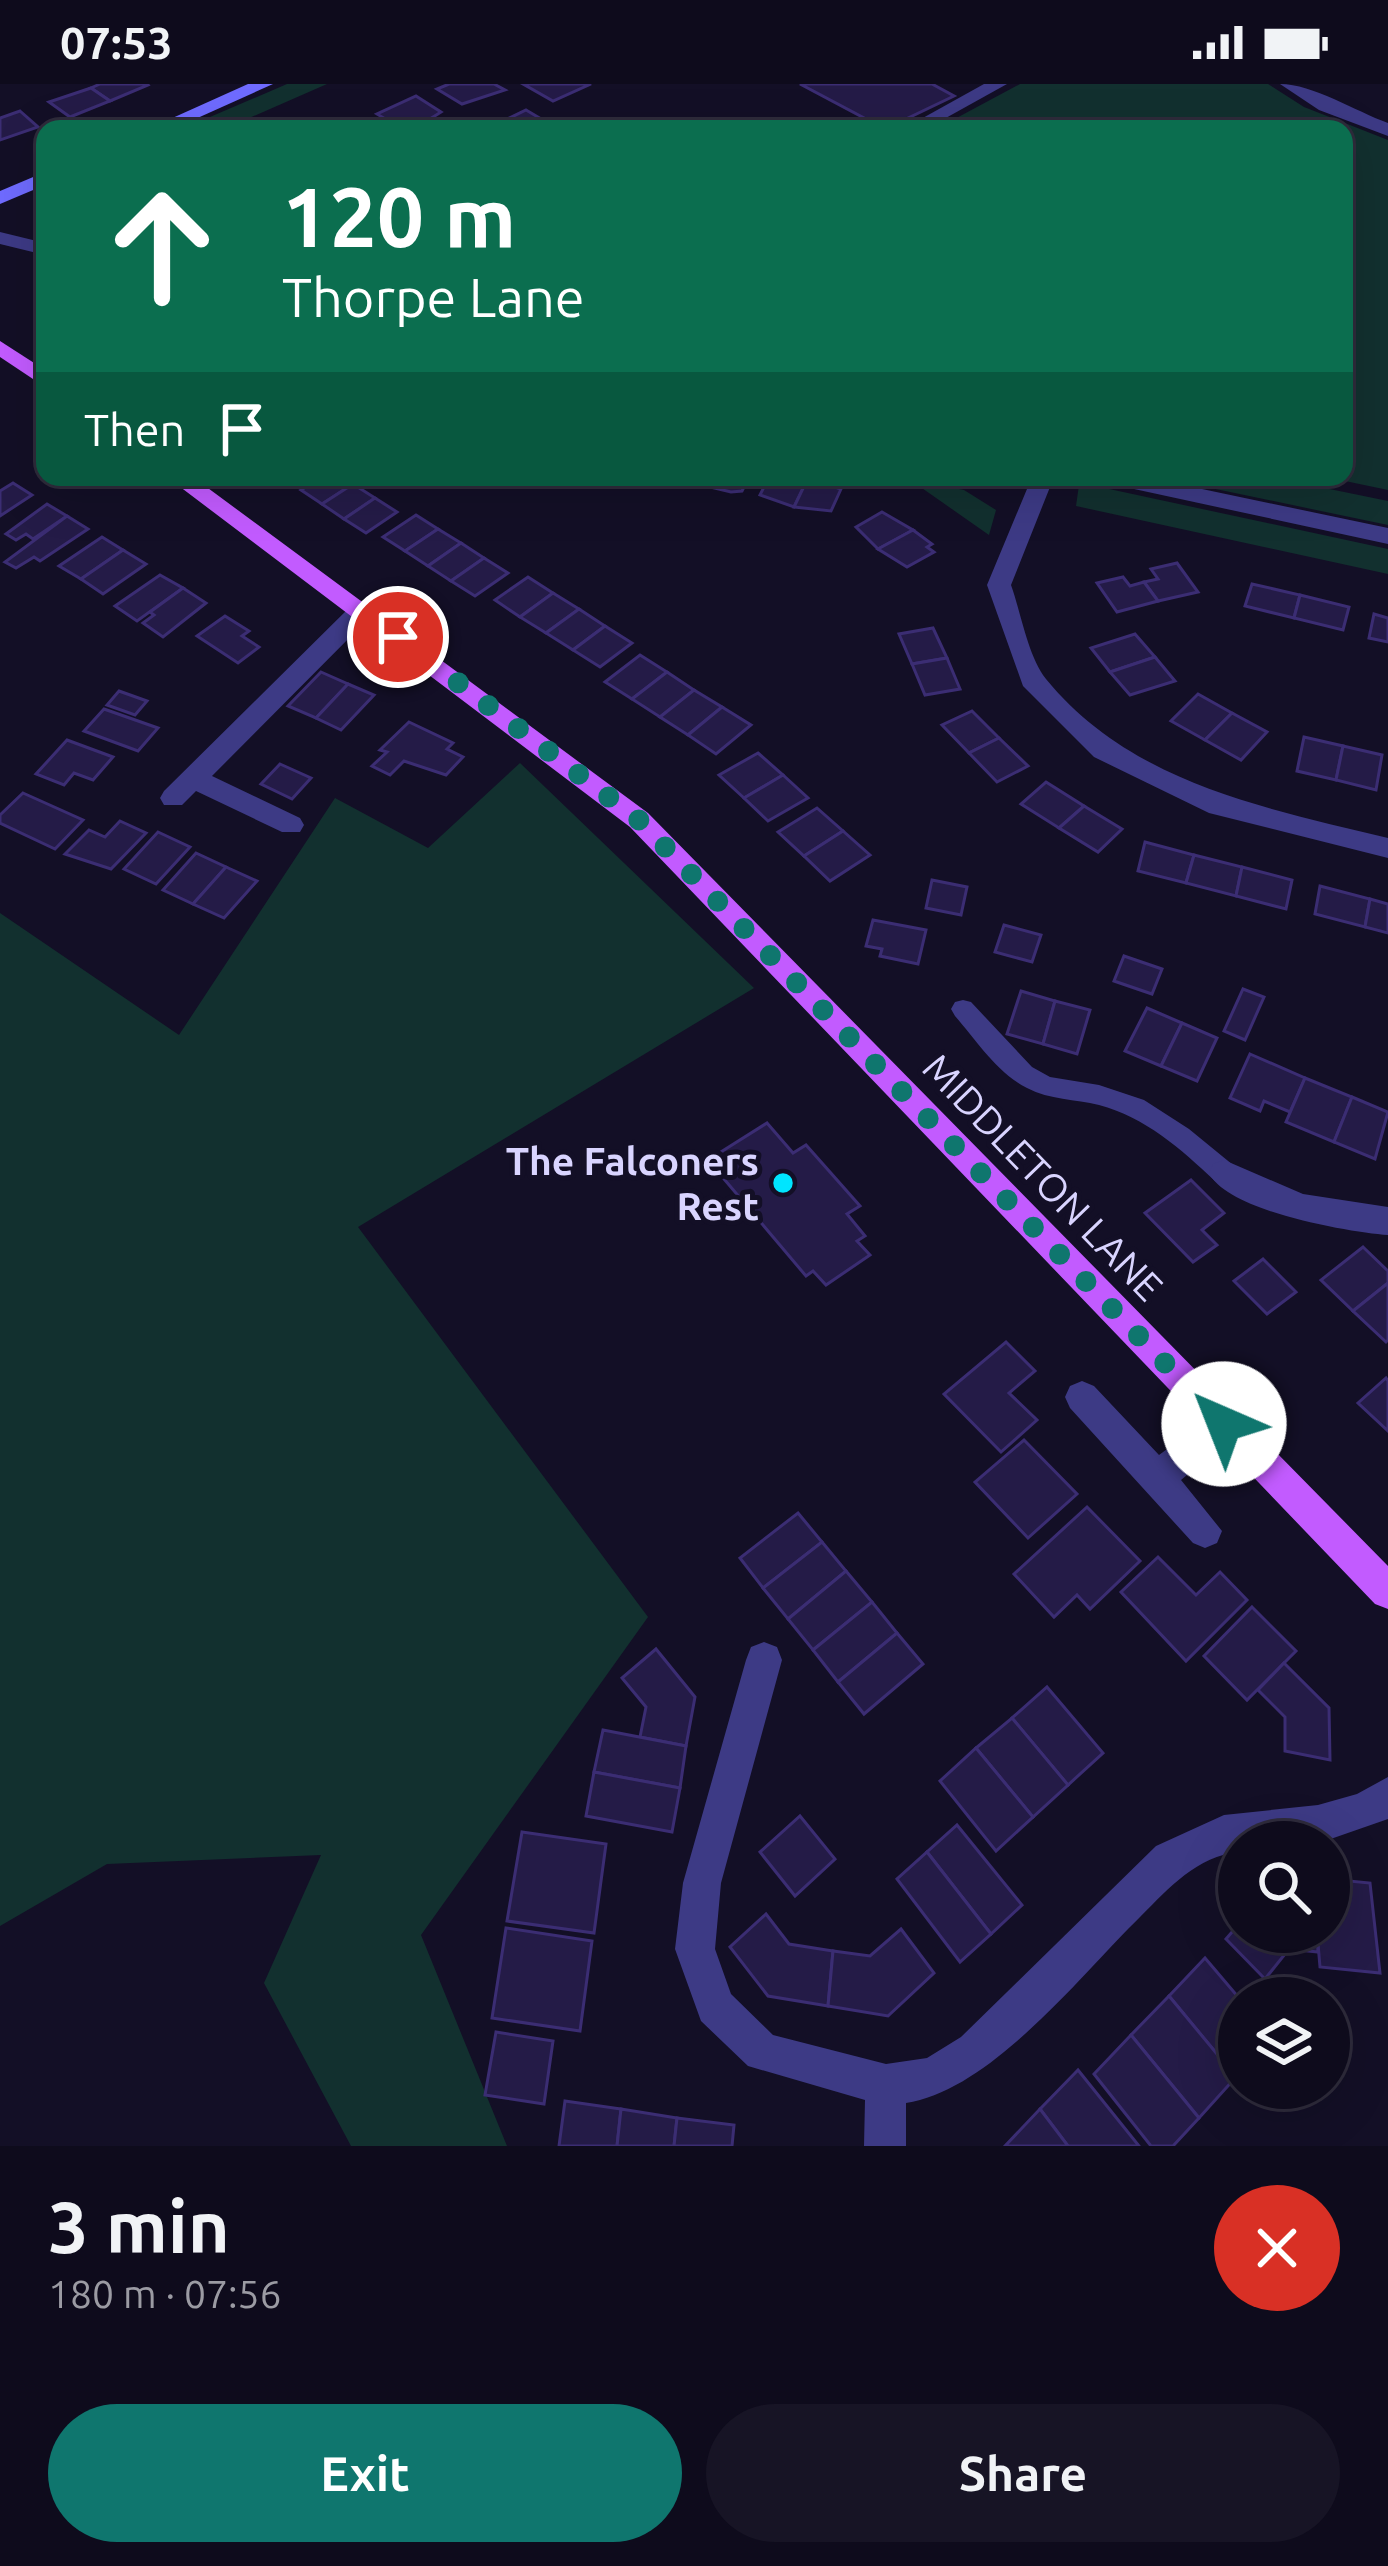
<!DOCTYPE html>
<html lang="en">
<head>
<meta charset="utf-8">
<style>
  :root { --surface:#0e0b1c; --page:#171425; --text:#f1f3f6; --muted:#9b9ba3; --line:#2e2b3b; --accent:#0f766e }
  body { margin:0; font-family:Ubuntu,sans-serif; background:var(--page); color:var(--text); height:100vh; display:flex; flex-direction:column; font-size:45px; white-space:nowrap }
  * { box-sizing:border-box; margin:0 }
  p { font-size:39px; color:var(--muted) }
  .icon { flex:none; width:66px; height:66px; fill:none; stroke:currentColor; stroke-width:2; stroke-linecap:round; stroke-linejoin:round }
  .map { position:relative; height:2062px; overflow:hidden }
  .details { display:flex; flex-direction:column; background:var(--surface); flex:1 }
  .details>* { flex:none }
  .guide { position:absolute; left:36px; top:36px; width:1317px; height:366px; border-radius:24px; box-shadow:0 12px 48px #0002,0 0 0 3px var(--line); background:#0b6e4f; color:#fff; overflow:hidden }
  .buttons { position:absolute; left:1218px; top:1737px; display:grid; gap:24px }
  .buttons a { display:grid; place-items:center; width:132px; height:132px; border-radius:50%; background:var(--surface); box-shadow:0 12px 48px #0002,0 0 0 3px var(--line); font-size:60px }
  .pin { position:absolute; display:grid; place-items:center; width:102px; height:102px; color:#fff; margin:-51px; border:6px solid #fff; border-radius:50%; box-shadow:0 3px 12px #0007 }
  .me { position:absolute; width:132px; margin:-66px; rotate:316deg; stroke-linejoin:round; filter:drop-shadow(0 0 9px #0008) }
  .turn { display:flex; align-items:center; gap:42px; height:252px; padding:0 48px; font-size:54px }
  .turn .icon { width:156px; height:156px; stroke-width:2.5 }
  .turn b { display:block; font-size:84px; line-height:102px }
  .then { display:flex; align-items:center; height:114px; padding:0 48px; background:#0003; gap:24px; font-size:45px }
  .round { display:grid; place-items:center; flex:none; width:126px; height:126px; border-radius:63px; background:var(--page) }
  .summary { display:flex; align-items:center; justify-content:space-between; height:204px; padding:0 48px }
  h1 { font-size:72px; font-weight:700; line-height:90px }
  .cta { display:flex; gap:24px; margin-top:auto; padding:24px 48px }
  .cta a { flex:1; height:138px; border-radius:72px; background:var(--accent); color:#fff; font-size:48px; font-weight:700; line-height:138px; text-align:center }
  .cta a+a { background:var(--page); color:var(--text) }
  .status { display:flex; justify-content:space-between; align-items:center; height:84px; padding:0 60px; background:var(--surface); direction:ltr }
  .status svg { height:33px; fill:currentColor }
  .map>svg:first-child { display:block }
</style>
</head>
<body>
<div class="status"><b>07:53</b><svg viewBox="0 0 49 12"><path d="M0 12V9h3v3zM5 12V6h3v6zM10 12V3h3v9zM15 12V0h3v12zM26 1h20v11H26zM47 4h2v5h-2z"/></svg></div>
<div class="map">
<svg width="1388" height="2062" viewBox="0 0 1388 2062">
  <rect width="100%" height="100%" fill="#130f26"/>
  <g fill="#12302f">
    <path d="M287,0H327L224,45H182Z"/>
    <path d="M1020,0H1268L1304,23L1388,56V406L1326,393H1344V45H936Z"/>
    <path d="M1158,393H1271L1388,417V441Z"/>
    <path d="M909,395L964,406L996,426L989,451Z"/>
    <path d="M1086,400L1388,465V490L1076,422L1079,401Z"/>
    <path d="M520,679L754,904L358,1143L648,1533L421,1851L507,2062H351L264,1899L321,1771L107,1780L0,1842V829L179,951L335,714L428,764Z"/>
  </g>
  <g fill="#241b47" stroke="#3b2d73" stroke-width="3">
    <path d="M100,0H147L148,1L110,17L91,4Z"/>
    <path d="M449,0H494L505,6L462,20L437,5Z"/>
    <path d="M523,0H591L553,17Z"/>
    <path d="M800,0H932L954,12L885,45Z"/>
    <path d="M91,4L110,17L70,33L49,18Z"/>
    <path d="M416,12L441,28L414,45H402L377,30Z"/>
    <path d="M526,26L558,45L489,44Z"/>
    <path d="M20,27L38,43L0,56V34Z"/>
    <path d="M322,393H342L353,400L322,420L301,406Z"/>
    <path d="M711,393H749L742,407L731,408L706,402Z"/>
    <path d="M769,393H803L808,394L794,423L760,411Z"/>
    <path d="M808,394L841,405L831,427L794,423Z"/>
    <path d="M13,399L32,411L0,432V407Z"/>
    <path d="M353,400L375,414L344,435L322,420Z"/>
    <path d="M375,414L397,428L366,449L344,435Z"/>
    <path d="M47,420L67,432L33,455L26,450L16,456L6,450Z"/>
    <path d="M882,428L913,446L878,465L856,443Z"/>
    <path d="M416,431L438,445L405,467L383,453Z"/>
    <path d="M67,432L88,445L40,477L34,473L16,484L5,478Z"/>
    <path d="M438,445L461,459L428,482L405,467Z"/>
    <path d="M913,446L932,460L927,463L934,468L907,483L878,465Z"/>
    <path d="M102,453L123,466L81,495L59,482Z"/>
    <path d="M461,459L484,474L451,497L428,482Z"/>
    <path d="M123,466L146,480L103,510L81,495Z"/>
    <path d="M484,474L508,489L475,512L451,497Z"/>
    <path d="M1177,479L1198,508L1158,517L1144,498L1158,495L1151,485Z"/>
    <path d="M160,491L183,504L137,537L115,522Z"/>
    <path d="M528,493L553,509L520,533L495,516Z"/>
    <path d="M1123,493L1130,502L1144,498L1158,517L1117,528L1097,499Z"/>
    <path d="M1252,500L1300,511L1294,534L1245,522Z"/>
    <path d="M183,504L206,519L163,553L143,539L154,531L150,528Z"/>
    <path d="M553,509L579,525L546,549L520,533Z"/>
    <path d="M1300,511L1349,523L1343,546L1294,534Z"/>
    <path d="M579,525L605,542L573,566L546,549Z"/>
    <path d="M1374,530L1388,534V558L1369,554Z"/>
    <path d="M225,532L249,547L242,552L259,563L238,579L197,552Z"/>
    <path d="M605,542L632,559L600,583L573,566Z"/>
    <path d="M933,544L947,574L912,580L899,550Z"/>
    <path d="M1135,550L1155,573L1110,588L1091,564Z"/>
    <path d="M640,571L667,588L632,615L605,598Z"/>
    <path d="M1155,573L1175,597L1130,611L1110,588Z"/>
    <path d="M947,574L960,605L925,611L912,580Z"/>
    <path d="M321,588L348,600L316,634L288,622Z"/>
    <path d="M667,588L694,606L660,633L632,615Z"/>
    <path d="M348,600L374,611L341,646L316,634Z"/>
    <path d="M694,606L722,623L688,651L660,633Z"/>
    <path d="M119,607L147,617L135,631L107,621Z"/>
    <path d="M1198,610L1232,629L1205,656L1171,637Z"/>
    <path d="M722,623L751,641L716,670L688,651Z"/>
    <path d="M104,625L158,644L138,667L84,647Z"/>
    <path d="M972,627L999,654L969,669L942,641Z"/>
    <path d="M1232,629L1267,648L1241,676L1205,656Z"/>
    <path d="M409,638L453,659L447,665L463,673L446,691L404,677L390,691L372,682L387,668L380,666Z"/>
    <path d="M1304,653L1343,662L1336,696L1297,687Z"/>
    <path d="M999,654L1028,682L997,698L969,669Z"/>
    <path d="M67,656L113,673L93,696L74,689L64,701L36,690Z"/>
    <path d="M1343,662L1382,671L1376,706L1336,696Z"/>
    <path d="M758,669L783,691L744,714L719,691Z"/>
    <path d="M280,680L311,694L292,715L261,700Z"/>
    <path d="M783,691L808,714L768,737L744,714Z"/>
    <path d="M1046,698L1084,722L1059,744L1021,720Z"/>
    <path d="M23,709L83,736L55,765L0,739V731Z"/>
    <path d="M1084,722L1122,745L1098,768L1059,744Z"/>
    <path d="M817,724L843,747L804,772L778,748Z"/>
    <path d="M120,737L146,749L111,785L65,770L89,746L105,753Z"/>
    <path d="M843,747L870,771L830,797L804,772Z"/>
    <path d="M158,748L190,763L156,800L124,785Z"/>
    <path d="M1145,758L1194,771L1186,799L1138,787Z"/>
    <path d="M196,769L226,783L193,820L163,806Z"/>
    <path d="M1194,771L1242,783L1236,812L1186,799Z"/>
    <path d="M226,783L257,797L224,834L193,820Z"/>
    <path d="M1242,783L1292,796L1286,825L1236,812Z"/>
    <path d="M932,796L967,803L961,831L926,824Z"/>
    <path d="M1320,802L1370,815L1365,843L1315,830Z"/>
    <path d="M1370,815L1388,820V849L1365,843Z"/>
    <path d="M873,836L926,846L918,880L880,872L882,865L866,862Z"/>
    <path d="M1004,841L1041,851L1032,878L995,868Z"/>
    <path d="M1124,872L1162,885L1152,910L1114,897Z"/>
    <path d="M1243,905L1264,913L1245,956L1224,947Z"/>
    <path d="M1021,907L1055,917L1043,960L1007,950Z"/>
    <path d="M1055,917L1090,926L1077,970L1043,960Z"/>
    <path d="M1147,924L1182,939L1161,982L1125,967Z"/>
    <path d="M1182,939L1217,954L1197,997L1161,982Z"/>
    <path d="M1250,970L1305,994L1290,1028L1264,1017L1260,1027L1230,1014Z"/>
    <path d="M1305,994L1352,1013L1334,1058L1286,1038Z"/>
    <path d="M1352,1013L1388,1028L1375,1075L1334,1058Z"/>
    <path d="M767,1039L793,1069L806,1061L860,1122L847,1130L865,1152L857,1157L870,1171L826,1201L813,1187L806,1192L708,1076Z"/>
    <path d="M1191,1096L1224,1129L1202,1146L1217,1161L1193,1178L1145,1129Z"/>
    <path d="M1363,1163L1388,1187V1199L1353,1227L1321,1196Z"/>
    <path d="M1263,1175L1296,1208L1267,1230L1234,1197Z"/>
    <path d="M1388,1199V1256L1386,1258L1353,1227Z"/>
    <path d="M1006,1258L1035,1287L1009,1309L1037,1336L1001,1368L944,1310Z"/>
    <path d="M1386,1294L1388,1297V1347L1358,1319Z"/>
    <path d="M1024,1356L1077,1410L1028,1454L975,1398Z"/>
    <path d="M1087,1423L1140,1477L1090,1525L1077,1511L1054,1533L1014,1490Z"/>
    <path d="M798,1429L822,1458L763,1504L740,1474Z"/>
    <path d="M822,1458L846,1487L788,1535L763,1504Z"/>
    <path d="M1158,1473L1196,1511L1220,1488L1247,1516L1186,1577L1121,1508Z"/>
    <path d="M846,1487L872,1518L813,1566L788,1535Z"/>
    <path d="M872,1518L897,1549L838,1598L813,1566Z"/>
    <path d="M1252,1523L1296,1567L1247,1616L1204,1572Z"/>
    <path d="M897,1549L923,1580L864,1630L838,1598Z"/>
    <path d="M656,1565L695,1613L686,1662L640,1653L646,1623L622,1594Z"/>
    <path d="M1284,1579L1329,1624L1330,1676L1285,1667V1633L1258,1606Z"/>
    <path d="M1047,1603L1103,1669L1068,1701L1012,1634Z"/>
    <path d="M1012,1634L1068,1701L1033,1733L976,1664Z"/>
    <path d="M603,1646L686,1662L680,1704L594,1688Z"/>
    <path d="M976,1664L1033,1733L996,1767L940,1697Z"/>
    <path d="M594,1688L680,1704L672,1748L586,1732Z"/>
    <path d="M800,1732L835,1775L795,1812L760,1768Z"/>
    <path d="M957,1741L1022,1821L991,1850L927,1768Z"/>
    <path d="M522,1748L606,1760L594,1849L507,1837Z"/>
    <path d="M927,1768L991,1850L960,1878L897,1795Z"/>
    <path d="M1329,1795L1370,1799L1380,1889L1320,1883L1317,1848H1329Z"/>
    <path d="M766,1830L789,1860L833,1867L828,1922L768,1912L730,1863Z"/>
    <path d="M1239,1840V1848H1317L1318,1868L1289,1865L1265,1895L1226,1855Z"/>
    <path d="M506,1844L592,1857L580,1947L492,1934Z"/>
    <path d="M901,1845L934,1889L888,1932L828,1922L833,1867L870,1872Z"/>
    <path d="M1205,1874L1239,1914L1236,1993L1169,1912Z"/>
    <path d="M1169,1912L1236,1993L1199,2034L1131,1951Z"/>
    <path d="M496,1948L553,1957L544,2020L485,2011Z"/>
    <path d="M1131,1951L1199,2034L1173,2062H1151L1094,1990Z"/>
    <path d="M1078,1986L1139,2062H1068L1040,2025Z"/>
    <path d="M565,2017L621,2025L617,2062H559Z"/>
    <path d="M621,2025L677,2034L674,2062H617Z"/>
    <path d="M1040,2025L1068,2062H1005Z"/>
    <path d="M677,2034L734,2041L732,2062H674Z"/>
  </g>
  <g fill="none" stroke-linecap="round" stroke-linejoin="round">
    <path fill="#3d3a85" fill-rule="evenodd" d="M963,916L971,918L1032,983L1050,993L1099,1001L1144,1016L1189,1045L1233,1081L1236,1089L1233,1097L1224,1100L1215,1097C1181,1065 1145,1033 1099,1021C1075,1015 1050,1016 1027,1004C996,988 977,957 955,932L951,925L955,918Z"/>
    <g fill="#3d3a85" fill-rule="evenodd">
      <path d="M984,0H1007L926,45H903Z"/>
      <path d="M1280,0C1313,0 1355,27 1388,39V52L1319,26Z"/>
      <path d="M461,36L468,38V45H445Z"/>
      <path d="M0,148L45,159V171L0,160Z"/>
      <path d="M1032,393H1054L1011,501C1021,529 1028,572 1046,595C1131,699 1265,724 1388,754V774L1209,729L1094,673L1023,602L987,501Z"/>
      <path d="M1100,393H1145L1388,444V460L1111,400Z"/>
      <path d="M362,518L374,526L371,532L212,692L300,734L304,741L300,748H282L196,707L182,721H164L160,714L164,707L353,520Z"/>
      <path d="M1224,1076L1303,1110L1388,1123V1151C1348,1148 1227,1127 1209,1089L1213,1080Z"/>
      <path d="M1082,1297L1094,1302L1159,1371L1224,1323L1236,1328L1241,1339L1236,1350L1181,1396L1222,1447L1217,1459L1205,1464L1193,1459L1070,1324L1065,1313L1070,1302Z"/>
      <path d="M764,1558L777,1563L782,1576L721,1799L715,1865L731,1910L773,1951L886,1980L927,1974L961,1953L1156,1762L1224,1731L1318,1721L1357,1710L1388,1693V1735L1322,1758H1239V1768C1197,1772 1169,1804 1141,1832C1080,1892 991,2006 906,2019V2062H864L865,2016L748,1982L701,1937L675,1865L683,1799L746,1576L751,1563Z"/>
    </g>
    <g fill="#6f6bff" fill-rule="evenodd">
      <path d="M248,0H273L173,45H148Z"/>
      <path d="M45,88V101L0,120V107Z"/>
    </g>
    <g fill="#c25bff" fill-rule="evenodd">
      <path d="M0,257L45,286V303L0,273Z"/>
      <path d="M167,393H193L648,729L1388,1482V1525L1375,1520L630,743Z"/>
    </g>
  </g>
  <g fill="none" stroke-linecap="round" stroke-linejoin="round">
    <path stroke="#0f766e" stroke-width="21" stroke-dasharray="0 37.8" d="M398,553L639,736L1224,1340"/>
  </g>
  <circle fill="#00e5ff" stroke="#130f26" stroke-width="4.5" cx="783" cy="1099" r="12"/>
  <g text-anchor="middle" stroke-width="10" stroke-linejoin="round" paint-order="stroke">
    <g font-size="39" font-weight="bold" fill="#d9d4ff" stroke="#130f26" text-anchor="end">
      <text x="759" y="1091">The Falconers<tspan x="759" dy="45">Rest</tspan></text>
    </g>
    <g font-size="39" fill="#d9d4ff" stroke="#130f26">
      <text transform="translate(1043 1093) rotate(46)" y="14">MIDDLETON LANE</text>
    </g>
  </g>
</svg>
<div class="buttons">
<a><svg class="icon" aria-label="search" viewBox="0 0 24 24"><circle cx="10" cy="10" r="6"/><path d="M15 15l6 6"/></svg></a>
<a><svg class="icon" aria-label="layers" viewBox="0 0 24 24"><path d="M12 4l9 5-9 5-9-5zM3 14l9 5 9-5"/></svg></a>
</div>
<div class="pin" style="left:398px;top:553px;background:#d93025"><svg class="icon" aria-label="arrive" viewBox="0 0 24 24"><path d="M6 21V4h12l-3 4 3 4H6"/></svg></div>
<svg class="me" style="left:1224px;top:1340px" viewBox="-20 -20 40 40"><circle r="19" fill="#fff"/><path d="M0-13L10 11 0 6-10 11z" fill="#0f766e"/></svg>
<div class="guide">
<div class="turn"><svg class="icon" aria-label="ahead" viewBox="0 0 24 24"><path d="M12 20V5M6 11l6-6 6 6"/></svg><div><b>120 m</b>Thorpe Lane</div></div>
<div class="then">Then<svg class="icon" aria-label="arrive" viewBox="0 0 24 24"><path d="M6 21V4h12l-3 4 3 4H6"/></svg></div>
</div>
</div>
<section class="details">
<div class="summary"><div><h1>3 min</h1><p>180 m · 07:56</p></div><a class="round" style="background:#d93025;color:#fff"><svg class="icon" aria-label="close" viewBox="0 0 24 24"><path d="M6 6l12 12M18 6L6 18"/></svg></a></div>
<div class="cta"><a>Exit</a><a>Share</a></div>
</section>
</body>
</html>
